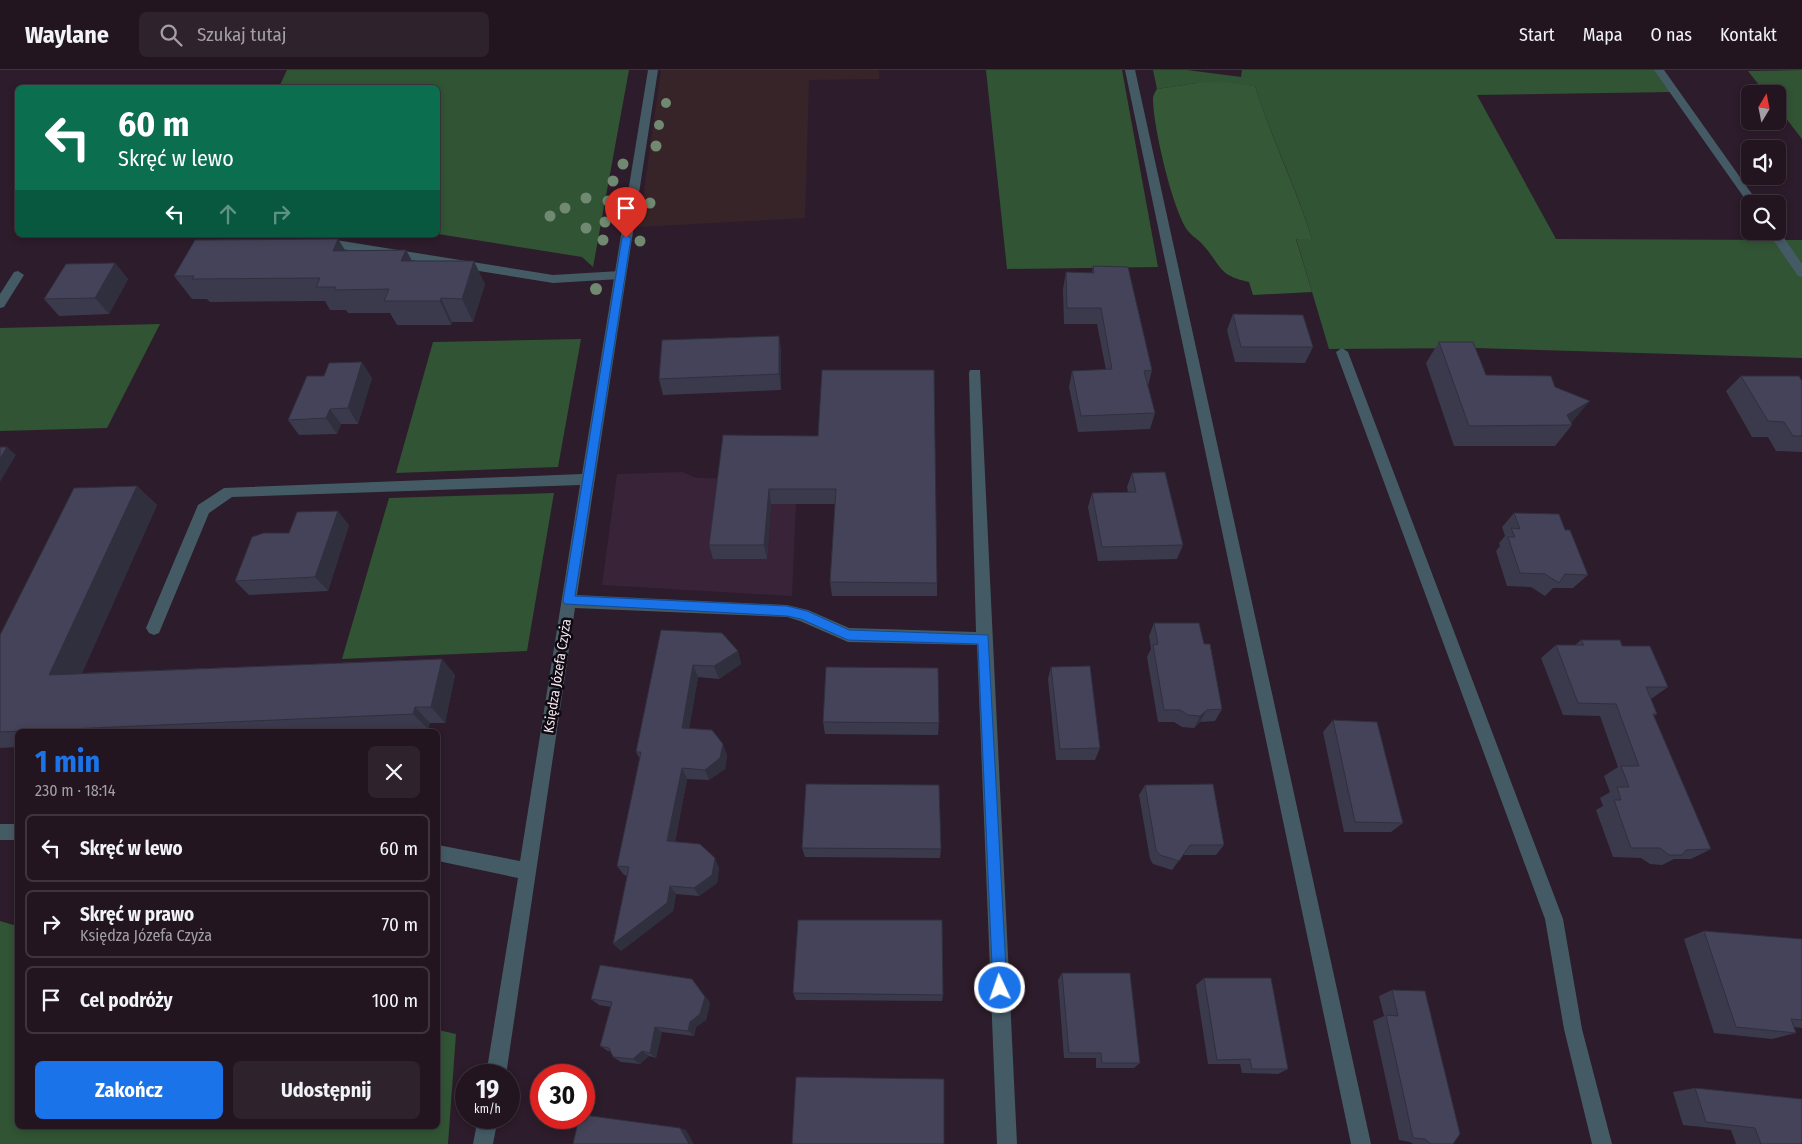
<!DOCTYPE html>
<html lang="pl">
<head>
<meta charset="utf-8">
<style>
  :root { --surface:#221520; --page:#2e222d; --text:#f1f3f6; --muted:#a29fa5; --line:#3f343e; --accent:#1a73e8 }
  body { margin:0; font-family:"Fira Sans Condensed",sans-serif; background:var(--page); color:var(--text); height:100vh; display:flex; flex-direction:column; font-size:19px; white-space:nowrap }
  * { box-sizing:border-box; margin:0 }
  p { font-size:16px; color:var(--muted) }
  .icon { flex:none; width:28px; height:28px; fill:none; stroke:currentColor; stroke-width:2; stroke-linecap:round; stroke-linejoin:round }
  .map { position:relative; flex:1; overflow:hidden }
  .drawer { position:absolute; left:15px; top:659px; width:425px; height:400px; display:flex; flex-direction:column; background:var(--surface); border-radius:8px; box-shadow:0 2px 8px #0003,0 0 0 1px var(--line) }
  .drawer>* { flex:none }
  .hud { position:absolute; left:15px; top:15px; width:425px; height:152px; border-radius:8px; box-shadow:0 2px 8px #0003,0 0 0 1px var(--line); background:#0b6e4f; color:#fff; overflow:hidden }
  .needle { width:32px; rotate:10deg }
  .buttons { position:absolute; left:1741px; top:15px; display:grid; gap:10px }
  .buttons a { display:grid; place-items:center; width:45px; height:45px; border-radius:8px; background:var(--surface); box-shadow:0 2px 8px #0003,0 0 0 1px var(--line); font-size:25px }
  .speed { position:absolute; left:455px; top:994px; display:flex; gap:10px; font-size:25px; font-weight:700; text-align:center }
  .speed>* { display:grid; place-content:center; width:65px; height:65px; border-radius:50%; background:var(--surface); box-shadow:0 2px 8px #0003,0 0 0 1px var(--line); line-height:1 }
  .speed small { font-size:12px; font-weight:400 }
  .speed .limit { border:8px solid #d22; background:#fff; color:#111 }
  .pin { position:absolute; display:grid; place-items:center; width:42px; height:42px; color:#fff; margin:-51px -21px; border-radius:50% 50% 50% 0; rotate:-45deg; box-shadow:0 0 5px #0007 }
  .pin .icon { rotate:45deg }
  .me { position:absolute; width:55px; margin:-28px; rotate:357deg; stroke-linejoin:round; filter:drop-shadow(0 0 4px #0008) }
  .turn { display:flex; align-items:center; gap:18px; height:105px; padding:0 20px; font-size:22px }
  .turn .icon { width:65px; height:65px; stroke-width:2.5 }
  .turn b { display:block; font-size:35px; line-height:42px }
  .lanes { display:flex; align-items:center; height:48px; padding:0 20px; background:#0003; justify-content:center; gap:25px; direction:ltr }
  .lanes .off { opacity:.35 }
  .round { display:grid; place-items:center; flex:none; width:52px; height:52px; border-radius:8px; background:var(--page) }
  .overview { display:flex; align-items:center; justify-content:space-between; height:85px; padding:0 20px }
  h1 { font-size:30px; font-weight:700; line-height:38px; color:var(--accent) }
  .cta { display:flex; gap:10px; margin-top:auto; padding:10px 20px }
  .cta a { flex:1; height:58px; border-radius:8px; background:var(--accent); color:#fff; font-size:20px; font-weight:700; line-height:58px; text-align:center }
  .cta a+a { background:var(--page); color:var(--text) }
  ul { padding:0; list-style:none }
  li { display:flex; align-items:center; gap:15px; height:68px; margin:0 10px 8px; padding:0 10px; border:2px solid var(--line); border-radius:8px }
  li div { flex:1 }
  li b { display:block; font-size:19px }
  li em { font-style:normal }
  header { display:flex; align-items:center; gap:30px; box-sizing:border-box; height:70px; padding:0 25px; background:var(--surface); border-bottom:1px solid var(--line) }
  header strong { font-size:24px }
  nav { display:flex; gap:28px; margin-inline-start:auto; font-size:18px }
  .search { width:350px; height:45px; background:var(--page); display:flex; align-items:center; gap:12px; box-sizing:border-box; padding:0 18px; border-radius:8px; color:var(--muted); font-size:19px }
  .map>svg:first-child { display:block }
</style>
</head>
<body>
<header>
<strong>Waylane</strong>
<div class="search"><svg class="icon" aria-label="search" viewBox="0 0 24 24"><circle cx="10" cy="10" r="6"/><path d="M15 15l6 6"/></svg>Szukaj tutaj</div>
<nav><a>Start</a><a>Mapa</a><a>O nas</a><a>Kontakt</a></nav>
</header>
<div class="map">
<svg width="1802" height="1074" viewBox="0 0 1802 1074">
  <rect width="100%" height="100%" fill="#2d1c2b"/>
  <path fill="#372428" d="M661,0H879V9L809,10L805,148L639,157Z"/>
  <path fill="#392338" d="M683,402L696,408L797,409L792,526L602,515L617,404Z"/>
  <g fill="#315434">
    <path d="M287,0H629L593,197L582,187L438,164V18L279,17Z"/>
    <path d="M986,0H1122L1158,197L1007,199Z"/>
    <path d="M1153,0H1187L1241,7L1242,0H1655L1672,22L1477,25L1556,169L1802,170V288L1475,278L1329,279L1296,168L1312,169C1296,116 1271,68 1255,16L1197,13L1157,19Z"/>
    <path d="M1802,0V69L1778,38V24H1766L1748,1Z"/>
    <path d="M160,254L107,358L0,361V258Z"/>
    <path d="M581,269L558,397L396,403L433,272Z"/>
    <path d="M554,423L527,581L342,589L389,428Z"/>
    <path d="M0,851L17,856L18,1056H438V960L456,964L448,1074H0Z"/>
  </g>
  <path fill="#355937" d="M1222,12L1255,16C1271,68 1296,117 1312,169H1296L1312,222L1253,225L1249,212C1217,205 1222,196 1203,175C1199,170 1193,167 1189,162C1173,143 1153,55 1153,29C1153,25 1155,22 1157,19L1197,13Z"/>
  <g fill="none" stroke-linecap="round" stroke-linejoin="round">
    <g fill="#445b65" fill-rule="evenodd">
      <path d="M1654,0H1664L1759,134H1750V136Z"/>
      <path d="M1778,159L1802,194V207L1798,206L1767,161H1778Z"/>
      <path d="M336,170L553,205L620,201L626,205L620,209L553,213L336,178H322L316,174L322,170Z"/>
      <path d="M18,201L24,205L4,237L0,238V224L14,202Z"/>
    </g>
    <g fill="#445b65" fill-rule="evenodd">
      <path d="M648,0H658L577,525L787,535L808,540L849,558L976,562L969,303L970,300H980L1017,1074H997L977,575L848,572L800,551L787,547L575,538L506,1005H486L518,808L438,791V775L520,791L580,415L232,427L209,443L159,563L154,565L149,563L146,558L198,435L224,418L582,404Z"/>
      <path d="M1125,0H1135L1371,1074H1351Z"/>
      <path d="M1342,278L1348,282L1563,849L1582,959L1612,1074H1592L1564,959L1545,849L1336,282Z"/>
      <rect x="0" y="754" width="18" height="16"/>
      <path d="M478,1048H498L493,1074H473Z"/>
    </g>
  </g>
  <g fill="#708970">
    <circle cx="666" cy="33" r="5"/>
    <circle cx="659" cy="55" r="5"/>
    <circle cx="656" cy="76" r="5.5"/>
    <circle cx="623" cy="94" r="5.5"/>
    <circle cx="613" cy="111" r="5.5"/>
    <circle cx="586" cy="128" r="5.5"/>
    <circle cx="608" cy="131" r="5.5"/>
    <circle cx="650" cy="133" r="5.5"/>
    <circle cx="565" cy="138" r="5.5"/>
    <circle cx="550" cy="146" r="5.5"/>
    <circle cx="605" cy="152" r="5.5"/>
    <circle cx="586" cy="158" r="5.5"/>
    <circle cx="603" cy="170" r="5.5"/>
    <circle cx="640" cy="171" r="5.5"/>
    <circle cx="596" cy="219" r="6"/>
  </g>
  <g fill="#3b3a4d">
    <path d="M338,169L345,180H406L412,191L485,214L473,252H452L451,255H397L390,243H348L346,240H330L325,231L210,232L207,229H192L174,206Z"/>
    <path d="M115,193L128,209L109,244L59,246L44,229Z"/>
    <path d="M1093,196L1152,300L1148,316L1155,343L1150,359L1078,362L1069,317L1072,301L1106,300L1097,254H1064L1063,219L1066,202L1092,203Z"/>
    <path d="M1233,244L1313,277L1305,293L1235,292L1227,260Z"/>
    <path d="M779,266L781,282V320L663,325L659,309Z"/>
    <path d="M1439,272L1486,305L1572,352L1571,353L1572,355L1555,376H1454L1426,293Z"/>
    <path d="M1741,306L1802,311V382L1776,381L1768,367H1752L1726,321Z"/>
    <path d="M372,308L358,354H341L337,364L299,365L288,350Z"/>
    <path d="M818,366L937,513V526H832L830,512L835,434H771L767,489H713L709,475Z"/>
    <path d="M1132,403L1183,475L1177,489L1098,491L1088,437L1092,423L1128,422L1127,417Z"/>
    <path d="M137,416L157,435L82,603L442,589L455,605L445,653H430L428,659L387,661H18V677L0,678V565Z"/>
    <path d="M1514,443L1565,460L1588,505L1573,518H1553L1545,526L1531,517L1507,516L1496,481L1500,476L1499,473L1505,466L1502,457Z"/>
    <path d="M349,455L328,521L249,525L235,511L289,463Z"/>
    <path d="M1154,553L1204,574L1222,639L1215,651L1200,652L1194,658L1182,657L1174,652H1158L1147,587L1151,579L1149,566Z"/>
    <path d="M661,560L738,581L741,594L719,609L698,607L689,659L727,685L725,699L709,710L687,709L675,772L719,798L717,813L699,826L676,824L673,841L621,881L627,806L624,805L617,796L640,689L636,682Z"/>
    <path d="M1581,570L1622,576L1668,617L1651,629L1657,644L1654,646L1711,779L1691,789H1674L1662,795L1650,794L1641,788L1613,787L1596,740L1603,736L1600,728L1610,722L1604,706L1618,697L1600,646L1563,645L1541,588L1556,575H1575Z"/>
    <path d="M1051,597L1100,678L1095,690H1056L1048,609Z"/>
    <path d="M1333,650L1403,753L1391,762H1344L1323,662Z"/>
    <path d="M823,652L939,653L938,665L825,664Z"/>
    <path d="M1145,715L1224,775L1216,785H1183L1172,800L1153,794L1150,789L1139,725Z"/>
    <path d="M802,778L941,779L940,788L805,787Z"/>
    <path d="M1704,861L1802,869V958L1794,957L1796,963L1772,969L1714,963L1684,869Z"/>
    <path d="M1062,903L1140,993L1134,998H1096V988H1064L1058,910Z"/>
    <path d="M1204,908L1288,999L1278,1004L1242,1003L1240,994H1208L1196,915Z"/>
    <path d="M692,909L710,933L706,950L696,957L694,966L662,962L656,988L649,986L640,994L621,992L613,987L611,981H608L600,976L611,937L599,935L591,929Z"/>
    <path d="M1392,920L1453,1074H1413L1410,1072L1399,1070L1373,951L1384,946L1379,926Z"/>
    <path d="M793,923L943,925L942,931L796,930Z"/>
    <path d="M1695,1018L1802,1074H1736L1731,1060L1683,1055L1673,1022Z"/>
  </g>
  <g fill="#302f3e">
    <path d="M338,169L352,193L333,181Z"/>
    <path d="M406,180L418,203L401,191Z"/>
    <path d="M474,191L485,214L473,252L462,229Z"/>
    <path d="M115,193L128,209L109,244L95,228Z"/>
    <path d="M441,228L452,252L451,255L440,231Z"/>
    <path d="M779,266L781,282V320L779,304Z"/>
    <path d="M362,292L372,308L358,354L348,338Z"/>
    <path d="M1590,331L1572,352L1567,355V345Z"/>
    <path d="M330,339L341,354L337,364L326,348Z"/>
    <path d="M7,377L16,385L0,412V389Z"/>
    <path d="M137,416L157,435L74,621L49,605Z"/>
    <path d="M769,419L771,434L767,489L764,475Z"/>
    <path d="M338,441L349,455L328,521L315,507Z"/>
    <path d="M738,581L741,594L719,609L714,596Z"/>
    <path d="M442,589L455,605L445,653L431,637Z"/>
    <path d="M693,595L698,607L687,670L682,658Z"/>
    <path d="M415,637L430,653L428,659L413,644Z"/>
    <path d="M1207,640L1200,652L1194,658L1200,646Z"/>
    <path d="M723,674L727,685L725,699L709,710L705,700Z"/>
    <path d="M682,698L687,709L673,781L667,771Z"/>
    <path d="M715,788L719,798L717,813L699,826L694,818Z"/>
    <path d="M670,816L676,824L673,841L621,881L613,874Z"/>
    <path d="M692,909L710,933L706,950L696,957L694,966L688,961L690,952Z"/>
    <path d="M655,957L662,962L656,988L650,983Z"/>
    <path d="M642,981L649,986L640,994L633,989Z"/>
    <path d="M680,1058L686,1060L694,1074H689Z"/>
  </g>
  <g fill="#454359" stroke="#302f3e">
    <path d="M338,169L333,181L406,180L401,191H474L462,229L441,228L440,231H384L389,219L334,220L336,217H316L320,208L192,209L194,206H174L195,170Z"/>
    <path d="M115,193L95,228L44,229L66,194Z"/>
    <path d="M1093,196L1128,197L1152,300L1144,301L1155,343L1081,346L1072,301L1112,299L1101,238H1067L1066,202L1094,203Z"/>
    <path d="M1233,244L1303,245L1313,277H1241Z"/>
    <path d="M779,266V304L659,309L662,270Z"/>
    <path d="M1439,272H1473L1486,305L1551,306L1555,317L1590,331L1567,345L1572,355L1469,356Z"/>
    <path d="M362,292L348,338L330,339L326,348L288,350L307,306H324L329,293Z"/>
    <path d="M822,300H934L937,513L830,512L836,419H769L764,475H709L723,365L818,366Z"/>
    <path d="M1741,306H1799L1802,311V366H1793L1784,352L1768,351Z"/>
    <path d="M0,377H7L0,389Z"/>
    <path d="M1165,402L1183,475L1102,477L1092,423L1136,422L1132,403Z"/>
    <path d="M137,416L49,605L442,589L431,637H415L413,644L0,662V565L74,418Z"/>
    <path d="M338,441L315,507L235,511L252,467L264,463H289L297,442Z"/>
    <path d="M1514,443L1559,444L1565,460H1570L1588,505L1565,504L1559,513L1545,504L1520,503L1508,467H1515L1511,458L1520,459Z"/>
    <path d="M1154,553H1199L1204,574H1210L1222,639L1207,640L1200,646L1188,645L1180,640H1164L1153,575L1158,574Z"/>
    <path d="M661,560L722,563L738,581L714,596L693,595L682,658L712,660L723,674L720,688L705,700L682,698L667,771L700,774L715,788L712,805L694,818L670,816L667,833L613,874L629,797L617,796L641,682H636Z"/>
    <path d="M1581,570H1620L1622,576H1650L1668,617H1646L1657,644H1653L1711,779L1686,780L1682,785H1669L1660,778H1631L1614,730H1621L1617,717H1629L1621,696H1639L1616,634L1578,633L1556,575H1584Z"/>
    <path d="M1090,596L1100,678L1060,679L1051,597Z"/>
    <path d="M826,597L938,598L939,653L823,652Z"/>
    <path d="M1333,650L1377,652L1403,753L1355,752Z"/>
    <path d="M806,714L939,715L941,779L802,778Z"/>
    <path d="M1213,714L1224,775H1190L1179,791L1160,785L1156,780L1145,715Z"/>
    <path d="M798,850H942L943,925L793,923Z"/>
    <path d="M1704,861L1802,869V950L1791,949L1796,963L1736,957Z"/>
    <path d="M600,895L692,909L705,927L700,944L690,952L688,961L655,957L650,983L642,981L633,989L613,987L609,978L600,976L612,932L591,929Z"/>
    <path d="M1062,903H1130L1140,993H1102L1101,983H1069Z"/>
    <path d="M1204,908H1271L1288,999H1252L1250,989L1217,990Z"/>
    <path d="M1392,920L1425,921L1460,1064L1453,1074H1431L1425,1069L1413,1068L1386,945L1398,946Z"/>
    <path d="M796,1007L944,1009V1074H792Z"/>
    <path d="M1695,1018L1802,1029V1074H1761L1755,1058L1706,1052Z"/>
    <path d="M584,1045L680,1058L689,1074H573L579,1048H584Z"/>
  </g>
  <path fill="#1a73e8" stroke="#114b97" d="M626,165L631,168L575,526L787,536L807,541L849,560L988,565L1007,918L1005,923L1000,926L995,923L993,918L978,574L848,570L801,549L787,546L565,534L563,531L622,168Z"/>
  <g text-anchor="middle" stroke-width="5" stroke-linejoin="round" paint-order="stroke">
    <g font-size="14" fill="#f4e9f3" stroke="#100910">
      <text transform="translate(557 606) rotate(-81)" y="5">Księdza Józefa Czyża</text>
    </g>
  </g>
</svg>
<div class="buttons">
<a><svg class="needle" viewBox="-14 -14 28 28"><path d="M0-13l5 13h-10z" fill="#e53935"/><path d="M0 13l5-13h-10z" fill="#a29fa5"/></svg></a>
<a><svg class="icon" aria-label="sound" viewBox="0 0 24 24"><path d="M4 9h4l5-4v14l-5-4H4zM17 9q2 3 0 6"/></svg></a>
<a><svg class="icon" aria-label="search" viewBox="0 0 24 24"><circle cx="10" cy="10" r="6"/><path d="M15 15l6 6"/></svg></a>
</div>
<div class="speed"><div>19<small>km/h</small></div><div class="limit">30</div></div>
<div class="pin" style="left:626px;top:168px;background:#d93025"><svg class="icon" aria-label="arrive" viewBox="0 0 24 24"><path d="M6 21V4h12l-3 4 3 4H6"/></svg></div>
<svg class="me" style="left:1000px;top:918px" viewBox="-20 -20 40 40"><circle r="17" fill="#1a73e8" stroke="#fff" stroke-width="3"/><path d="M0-11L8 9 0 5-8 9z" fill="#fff"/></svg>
<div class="hud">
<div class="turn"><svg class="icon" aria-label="left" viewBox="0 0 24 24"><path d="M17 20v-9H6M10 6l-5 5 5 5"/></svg><div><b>60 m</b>Skręć w lewo</div></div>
<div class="lanes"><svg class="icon" aria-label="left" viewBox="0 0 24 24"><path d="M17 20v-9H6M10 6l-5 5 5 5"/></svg><svg class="icon off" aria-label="ahead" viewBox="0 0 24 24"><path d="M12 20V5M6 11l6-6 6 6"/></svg><svg class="icon off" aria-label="right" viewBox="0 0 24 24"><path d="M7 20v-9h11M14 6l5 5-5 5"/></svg></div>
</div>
<section class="drawer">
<div class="overview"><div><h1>1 min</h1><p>230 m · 18:14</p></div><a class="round"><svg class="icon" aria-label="close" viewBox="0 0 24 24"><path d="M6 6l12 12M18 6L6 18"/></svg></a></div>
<ul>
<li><svg class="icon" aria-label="left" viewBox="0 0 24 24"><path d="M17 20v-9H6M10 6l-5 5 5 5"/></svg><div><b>Skręć w lewo</b></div><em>60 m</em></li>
<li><svg class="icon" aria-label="right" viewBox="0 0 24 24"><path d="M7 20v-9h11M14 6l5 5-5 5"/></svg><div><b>Skręć w prawo</b><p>Księdza Józefa Czyża</p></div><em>70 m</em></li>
<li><svg class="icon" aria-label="arrive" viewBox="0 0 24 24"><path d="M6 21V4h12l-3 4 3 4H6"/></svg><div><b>Cel podróży</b></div><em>100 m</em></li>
</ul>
<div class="cta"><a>Zakończ</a><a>Udostępnij</a></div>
</section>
</div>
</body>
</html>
